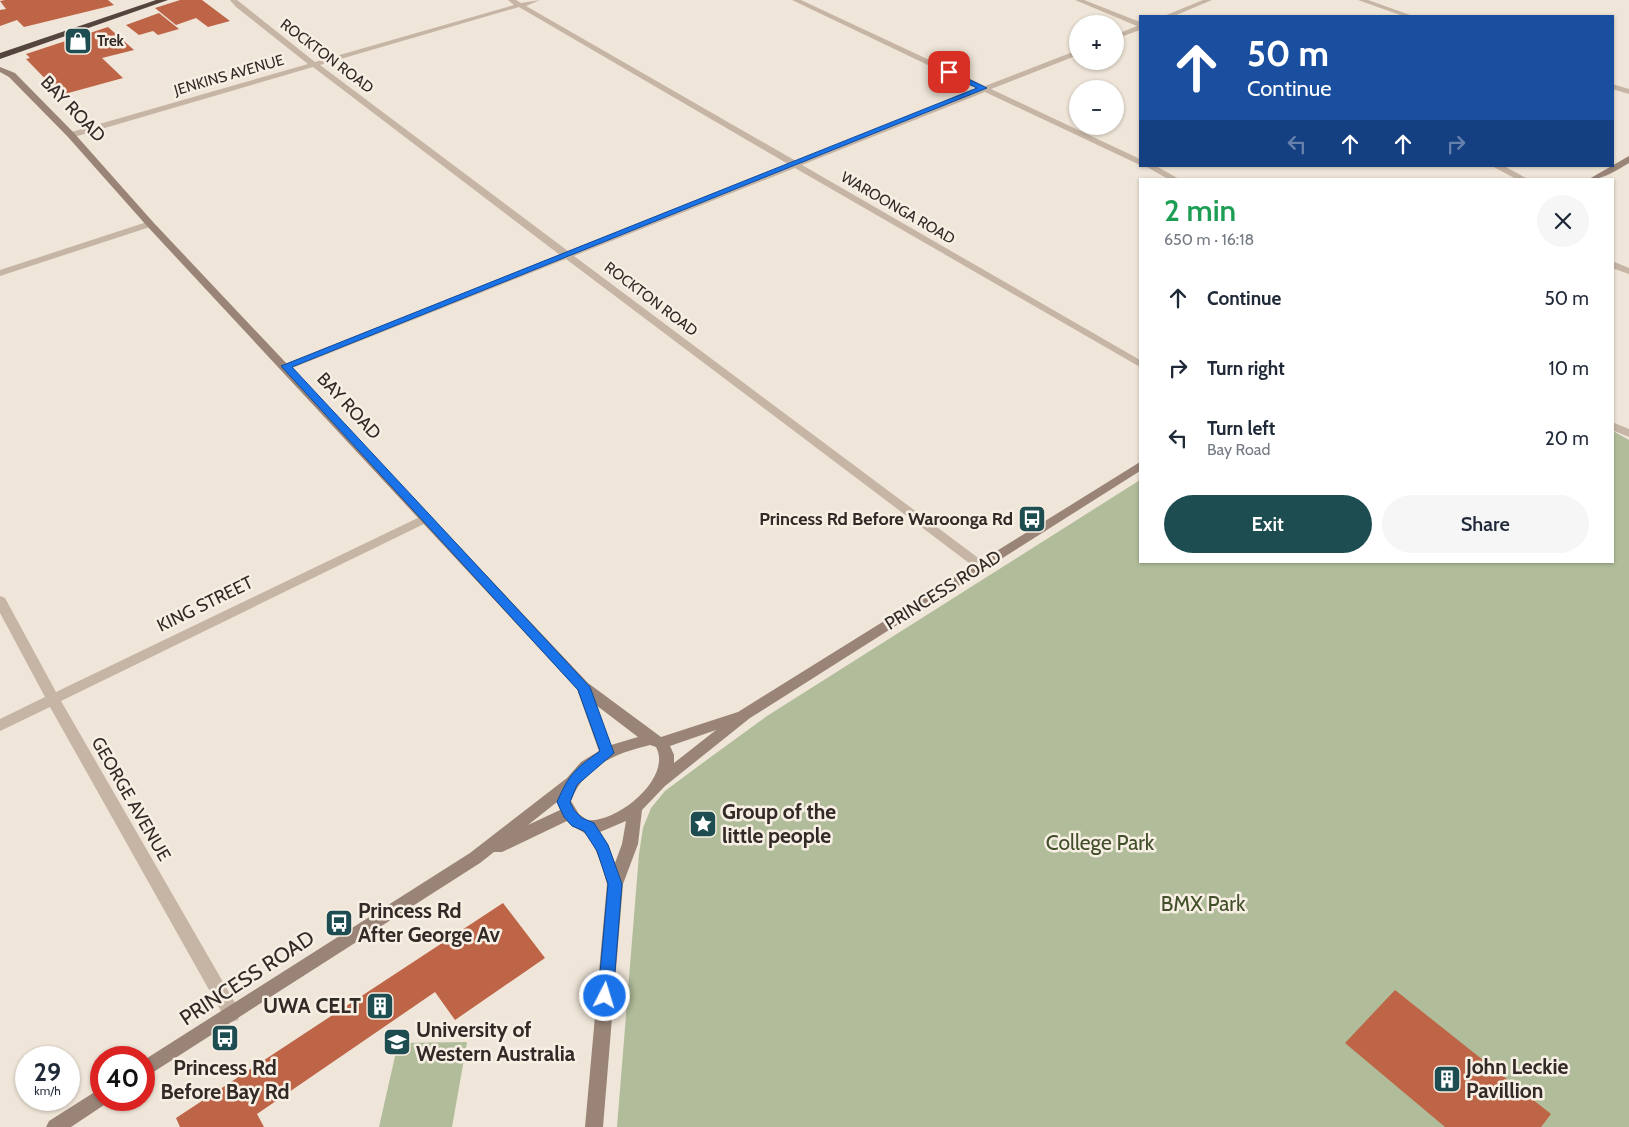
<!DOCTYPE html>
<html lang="en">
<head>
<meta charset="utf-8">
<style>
  :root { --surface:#fff; --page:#f6f6f7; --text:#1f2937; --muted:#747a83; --accent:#1e4d51 }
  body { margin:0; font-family:Cabin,sans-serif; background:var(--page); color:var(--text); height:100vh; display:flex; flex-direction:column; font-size:19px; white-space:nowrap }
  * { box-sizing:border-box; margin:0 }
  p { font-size:16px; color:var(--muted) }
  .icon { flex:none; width:28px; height:28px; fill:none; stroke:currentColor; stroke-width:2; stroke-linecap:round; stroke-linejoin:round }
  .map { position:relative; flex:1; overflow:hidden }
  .panel { position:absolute; left:1139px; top:178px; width:475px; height:385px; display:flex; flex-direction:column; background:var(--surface); border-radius:0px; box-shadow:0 1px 4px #0004 }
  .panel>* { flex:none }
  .guide { position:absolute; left:1139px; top:15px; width:475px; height:152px; border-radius:0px; box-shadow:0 1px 4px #0004; background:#1a4fa0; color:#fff; overflow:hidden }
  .buttons { position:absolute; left:1069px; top:15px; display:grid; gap:10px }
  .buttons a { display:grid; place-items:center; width:55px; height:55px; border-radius:50%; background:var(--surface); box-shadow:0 1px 4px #0004; font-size:25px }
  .speed { position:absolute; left:15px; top:1046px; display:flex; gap:10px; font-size:25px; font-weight:700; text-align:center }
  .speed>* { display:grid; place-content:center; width:65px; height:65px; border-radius:50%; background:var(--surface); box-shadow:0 1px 4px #0004; line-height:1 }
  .speed small { font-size:12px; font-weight:400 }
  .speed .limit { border:8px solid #d22; background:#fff; color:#111 }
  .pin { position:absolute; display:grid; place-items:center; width:42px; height:42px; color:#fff; margin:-21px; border-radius:10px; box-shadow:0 2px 8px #0006 }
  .me { position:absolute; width:55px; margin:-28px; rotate:5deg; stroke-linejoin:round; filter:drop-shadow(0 0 4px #0008) }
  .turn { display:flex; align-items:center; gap:18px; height:105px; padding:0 25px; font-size:22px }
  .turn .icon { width:65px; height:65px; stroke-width:2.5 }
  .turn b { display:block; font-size:35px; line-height:42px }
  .lanes { display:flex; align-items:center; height:48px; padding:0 25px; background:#0003; justify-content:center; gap:25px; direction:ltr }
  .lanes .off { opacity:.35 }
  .round { display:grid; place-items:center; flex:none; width:52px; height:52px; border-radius:26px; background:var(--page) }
  .overview { display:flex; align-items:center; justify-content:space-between; height:85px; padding:0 25px }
  h1 { font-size:30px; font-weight:600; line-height:38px; color:#1e9e55 }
  .action { display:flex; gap:10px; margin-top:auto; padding:10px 25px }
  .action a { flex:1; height:58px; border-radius:30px; background:var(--accent); color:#fff; font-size:20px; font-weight:600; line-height:58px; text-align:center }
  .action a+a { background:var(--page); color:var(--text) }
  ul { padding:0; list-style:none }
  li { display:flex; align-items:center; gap:15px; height:70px; padding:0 25px }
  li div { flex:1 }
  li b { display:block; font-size:19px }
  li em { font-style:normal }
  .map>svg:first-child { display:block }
</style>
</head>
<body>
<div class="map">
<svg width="1629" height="1127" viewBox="0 0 1629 1127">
  <rect width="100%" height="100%" fill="#efe5d8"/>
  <g fill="#b1bd9a">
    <path d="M1613,431L1629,440V1127H617L639,854L643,828L651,808L665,791L708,759L767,716L1140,480V561H1612Z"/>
    <path d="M467,1042L452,1127H379L398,1043Z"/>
  </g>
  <g fill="#be6547">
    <path d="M5,0H108L114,5L24,27L17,20L0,26V10L6,9L0,1Z"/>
    <path d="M180,0H202L230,21L208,27L196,18L176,25L155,8Z"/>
    <path d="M159,13L179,29L158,35L153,31L139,35L126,25Z"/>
    <path d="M108,27L134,50L102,58L123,78L61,95L26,59L30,58L26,54Z"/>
    <path d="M503,903L545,958L455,1020L435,992L257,1114L264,1127H180L176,1118Z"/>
    <path d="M1395,990L1551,1114L1541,1127H1445L1345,1043Z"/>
  </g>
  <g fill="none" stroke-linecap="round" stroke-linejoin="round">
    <g fill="#c6b5a5" fill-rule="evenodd">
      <path d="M230,0H237L315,62L514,5L508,0H516L521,3L540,0L526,6L796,161L978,89L792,0H801L985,86L1078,50V55L991,89L1140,159V165L985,92L802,165L1140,360V367L795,168L574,256L985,563L987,566L981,570L977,569L566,259L290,369H282L281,367L282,365L560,255L313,67L74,137H68V133L308,64L236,7ZM519,7L788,164L568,251L320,65Z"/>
      <path d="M1075,0H1084L1140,22V30L1115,39V35L1137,26Z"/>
      <path d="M1203,0H1212L1174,16H1164Z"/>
      <path d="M1358,0H1368L1413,16H1403Z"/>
      <path d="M1612,84L1629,89V94L1612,89Z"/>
      <path d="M1145,166H1156L1179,179H1168Z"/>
      <path d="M1492,166H1504L1528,179H1516Z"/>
      <path d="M150,221L153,222V226L0,276V270Z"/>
      <path d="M1612,261L1629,268V274L1612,268Z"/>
      <path d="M1612,422L1629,429V437L1612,430Z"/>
      <path d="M426,514L430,515L432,518L430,521L61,701L238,1008L240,1014L238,1020L232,1022L226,1020L50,707L0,731V719L45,697L0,613V596L5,598L56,692Z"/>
    </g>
    <g fill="#998477" fill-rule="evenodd">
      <path d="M0,67L15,73L74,133L153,222L588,683L661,737L738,712L1140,462V471L750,718L665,786L642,810L638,844L623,884L603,1127H585L607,884C603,870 595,840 583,832C577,828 572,827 567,821L502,852H494L480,863L144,1078V1060L470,853L567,778L581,762L599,751L577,689L147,226L68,137L9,77L0,72ZM596,705L638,737L611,745ZM716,730L674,763V755L670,746ZM650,745L656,747C673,778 616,824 587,820L579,814L571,801C584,766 616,753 650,745ZM557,802L560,810L528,825ZM626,821L622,844L615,863L608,844L600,832Z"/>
      <path d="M1629,156V163C1615,171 1605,179 1589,179Z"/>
      <path d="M101,1088V1100H109L107,1103L71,1127H46L49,1121Z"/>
    </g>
    <path fill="#53443e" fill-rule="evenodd" d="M156,0H168L0,59V53Z"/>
  </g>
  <path fill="#1a73e8" stroke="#114b97" d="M947,71H952L987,88L292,367L590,687L614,753L577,785L570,802L574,810L582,818L594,823L608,845L622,884L613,996L611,1001L605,1003L600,1001L598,996L608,884L597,851L584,831L572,826L564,817L557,802C569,774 575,769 600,751L578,690L281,366L977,88L947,74Z"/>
  <defs>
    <g id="shop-square" transform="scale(1.4375)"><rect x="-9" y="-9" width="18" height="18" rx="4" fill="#1e4d51" stroke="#f7efe4"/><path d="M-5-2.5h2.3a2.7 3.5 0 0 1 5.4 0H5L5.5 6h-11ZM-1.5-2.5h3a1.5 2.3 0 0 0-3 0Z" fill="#fff"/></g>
    <g id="bus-square" transform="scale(1.4375)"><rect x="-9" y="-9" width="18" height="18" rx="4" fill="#1e4d51" stroke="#f7efe4"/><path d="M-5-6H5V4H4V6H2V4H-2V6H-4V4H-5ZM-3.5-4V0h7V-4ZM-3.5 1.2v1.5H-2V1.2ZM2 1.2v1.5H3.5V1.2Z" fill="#fff"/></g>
    <g id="sight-square" transform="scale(1.4375)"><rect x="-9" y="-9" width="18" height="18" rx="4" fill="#1e4d51" stroke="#f7efe4"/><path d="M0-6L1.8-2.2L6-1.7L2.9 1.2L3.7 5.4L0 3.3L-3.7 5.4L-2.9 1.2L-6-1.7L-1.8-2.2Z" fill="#fff"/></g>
    <g id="building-square" transform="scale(1.4375)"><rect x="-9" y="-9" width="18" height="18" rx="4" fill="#1e4d51" stroke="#f7efe4"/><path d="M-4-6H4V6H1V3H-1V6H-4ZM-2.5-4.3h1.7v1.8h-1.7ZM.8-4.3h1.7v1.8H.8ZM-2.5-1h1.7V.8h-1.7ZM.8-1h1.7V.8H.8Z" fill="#fff"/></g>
    <g id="university-square" transform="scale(1.4375)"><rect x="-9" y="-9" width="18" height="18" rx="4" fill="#1e4d51" stroke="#f7efe4"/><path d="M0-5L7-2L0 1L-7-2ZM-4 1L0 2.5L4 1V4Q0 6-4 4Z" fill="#fff"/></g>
  </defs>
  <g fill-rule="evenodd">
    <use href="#shop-square" x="78" y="41"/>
    <use href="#bus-square" x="1032" y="519"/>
    <use href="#sight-square" x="703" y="824"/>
    <use href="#bus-square" x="339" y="923"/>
    <use href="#building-square" x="380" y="1006"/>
    <use href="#bus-square" x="225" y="1038"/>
    <use href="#university-square" x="397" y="1042"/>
    <use href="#building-square" x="1447" y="1079"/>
  </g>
  <g text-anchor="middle" stroke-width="5" stroke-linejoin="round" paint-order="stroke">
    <g font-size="15" font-weight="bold" fill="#322a26" stroke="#f7efe4" text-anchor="start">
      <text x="97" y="46">Trek</text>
    </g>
    <g font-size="15" fill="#322a26" stroke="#f7efe4">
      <text transform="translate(327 56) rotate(37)" y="5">ROCKTON ROAD</text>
      <text transform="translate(229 75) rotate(-16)" y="5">JENKINS AVENUE</text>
      <text transform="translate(898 208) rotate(30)" y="5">WAROONGA ROAD</text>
      <text transform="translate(651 299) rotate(37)" y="5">ROCKTON ROAD</text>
    </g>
    <g font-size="18" fill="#322a26" stroke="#f7efe4">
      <text transform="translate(73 109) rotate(46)" y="6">BAY ROAD</text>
      <text transform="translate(349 406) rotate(47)" y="6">BAY ROAD</text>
      <text transform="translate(943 590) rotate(-32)" y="6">PRINCESS ROAD</text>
      <text transform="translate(205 604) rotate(-26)" y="6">KING STREET</text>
      <text transform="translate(131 799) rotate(60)" y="6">GEORGE AVENUE</text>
    </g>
    <g font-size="18" font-weight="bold" fill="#322a26" stroke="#f7efe4" text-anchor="end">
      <text x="1013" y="525">Princess Rd Before Waroonga Rd</text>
    </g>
    <g font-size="21" font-weight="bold" fill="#322a26" stroke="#f7efe4" text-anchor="start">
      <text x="722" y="819">Group of the<tspan x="722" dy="24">little people</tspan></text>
      <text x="358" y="918">Princess Rd<tspan x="358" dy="24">After George Av</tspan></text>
      <text x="361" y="1013" text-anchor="end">UWA CELT</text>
      <text x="416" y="1037">University of<tspan x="416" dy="24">Western Australia</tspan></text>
      <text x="1466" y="1074">John Leckie<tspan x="1466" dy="24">Pavillion</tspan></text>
      <text x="225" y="1075" text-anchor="middle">Princess Rd<tspan x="225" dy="24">Before Bay Rd</tspan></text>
    </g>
    <g font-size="21" fill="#424f2b" stroke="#f7efe4">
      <text x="1100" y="850">College Park</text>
      <text x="1203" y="911">BMX Park</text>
    </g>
    <g font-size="21" fill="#322a26" stroke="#f7efe4">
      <text transform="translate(247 978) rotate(-33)" y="7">PRINCESS ROAD</text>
    </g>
  </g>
</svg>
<div class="buttons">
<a>+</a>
<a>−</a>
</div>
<div class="speed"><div>29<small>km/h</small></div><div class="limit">40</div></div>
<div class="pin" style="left:949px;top:72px;background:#d93025"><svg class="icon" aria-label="arrive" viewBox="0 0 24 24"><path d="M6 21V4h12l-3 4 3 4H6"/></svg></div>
<svg class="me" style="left:605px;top:996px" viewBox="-20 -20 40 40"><circle r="17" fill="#1a73e8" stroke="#fff" stroke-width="3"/><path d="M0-11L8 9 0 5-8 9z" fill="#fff"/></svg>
<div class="guide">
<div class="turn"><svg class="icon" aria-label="ahead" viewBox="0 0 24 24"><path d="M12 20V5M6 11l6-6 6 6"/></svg><div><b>50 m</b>Continue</div></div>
<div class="lanes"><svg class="icon off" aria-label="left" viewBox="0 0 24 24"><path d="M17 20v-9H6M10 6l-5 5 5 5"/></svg><svg class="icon" aria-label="ahead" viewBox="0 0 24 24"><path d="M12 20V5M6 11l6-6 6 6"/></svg><svg class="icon" aria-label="ahead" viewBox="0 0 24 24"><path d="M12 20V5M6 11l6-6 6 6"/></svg><svg class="icon off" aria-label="right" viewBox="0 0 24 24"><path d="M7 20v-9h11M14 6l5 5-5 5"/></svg></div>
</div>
<section class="panel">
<div class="overview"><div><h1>2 min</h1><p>650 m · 16:18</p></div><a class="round"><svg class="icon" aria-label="close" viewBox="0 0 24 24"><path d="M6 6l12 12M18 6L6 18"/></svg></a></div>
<ul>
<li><svg class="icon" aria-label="ahead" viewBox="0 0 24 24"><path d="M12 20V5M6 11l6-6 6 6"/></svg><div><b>Continue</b></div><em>50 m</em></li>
<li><svg class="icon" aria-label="right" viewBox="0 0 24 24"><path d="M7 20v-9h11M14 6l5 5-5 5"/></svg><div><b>Turn right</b></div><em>10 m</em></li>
<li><svg class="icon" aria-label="left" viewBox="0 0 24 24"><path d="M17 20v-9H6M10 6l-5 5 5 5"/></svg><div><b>Turn left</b><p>Bay Road</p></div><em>20 m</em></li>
</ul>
<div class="action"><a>Exit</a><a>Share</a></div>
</section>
</div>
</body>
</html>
